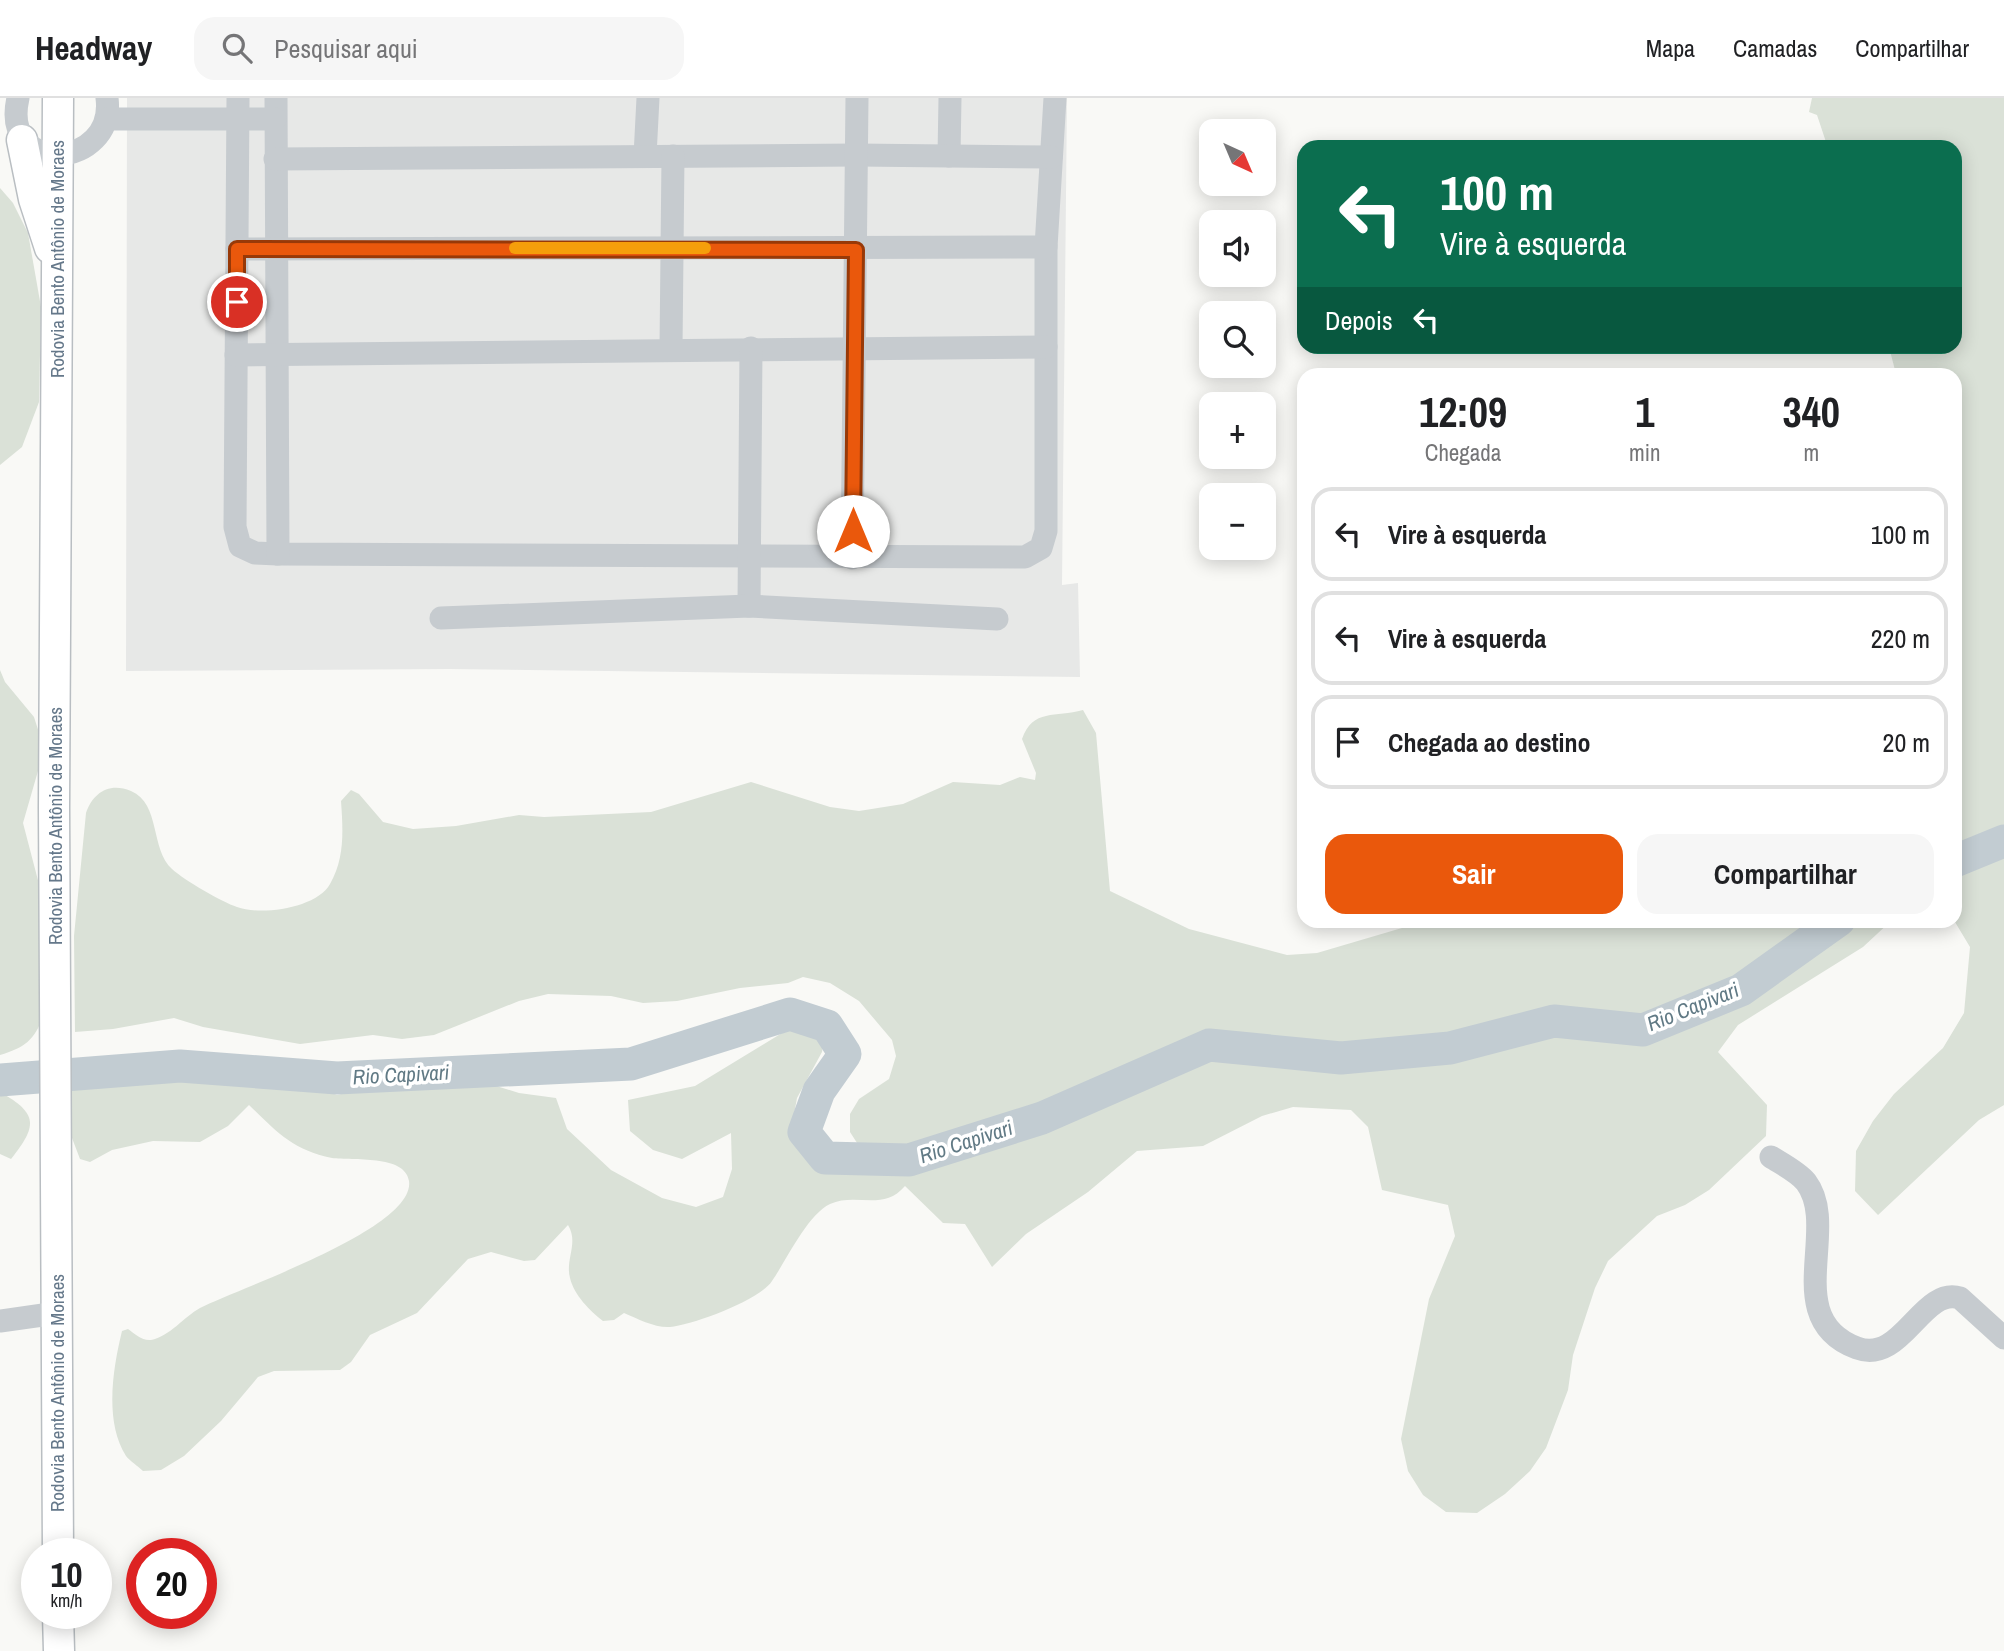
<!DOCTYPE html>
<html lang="pt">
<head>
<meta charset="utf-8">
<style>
  :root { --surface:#fff; --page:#f6f6f6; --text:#202124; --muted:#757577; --line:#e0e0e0; --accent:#ea580c }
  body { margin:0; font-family:"Archivo Narrow",sans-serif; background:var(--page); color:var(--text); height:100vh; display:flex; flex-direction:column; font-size:26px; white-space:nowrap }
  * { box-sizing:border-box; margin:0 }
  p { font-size:23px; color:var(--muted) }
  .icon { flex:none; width:38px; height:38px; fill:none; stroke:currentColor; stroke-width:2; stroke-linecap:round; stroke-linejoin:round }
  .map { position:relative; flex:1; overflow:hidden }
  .panel { position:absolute; left:1297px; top:270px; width:665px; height:560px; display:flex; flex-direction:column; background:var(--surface); border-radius:21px; box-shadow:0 4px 18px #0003 }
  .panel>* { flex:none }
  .hud { position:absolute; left:1297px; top:42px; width:665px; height:214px; border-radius:21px; box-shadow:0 4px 18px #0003; background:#0b6e4f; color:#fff; overflow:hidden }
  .needle { width:46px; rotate:136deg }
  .fabs { position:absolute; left:1199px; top:21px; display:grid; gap:14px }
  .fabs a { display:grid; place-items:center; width:77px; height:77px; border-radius:14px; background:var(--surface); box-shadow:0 4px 18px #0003; font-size:35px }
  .speed { position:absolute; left:21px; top:1440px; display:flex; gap:14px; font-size:35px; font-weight:700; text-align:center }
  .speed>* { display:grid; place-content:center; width:91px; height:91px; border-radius:50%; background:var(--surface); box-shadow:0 4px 18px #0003; line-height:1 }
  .speed small { font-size:18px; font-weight:400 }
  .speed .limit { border:10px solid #d22; background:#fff; color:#111 }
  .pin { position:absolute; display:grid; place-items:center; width:60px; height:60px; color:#fff; margin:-30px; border:4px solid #fff; border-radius:50%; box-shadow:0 2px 7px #0007 }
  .me { position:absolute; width:77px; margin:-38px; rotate:0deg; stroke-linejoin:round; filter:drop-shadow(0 0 5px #0008) }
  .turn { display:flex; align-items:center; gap:24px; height:147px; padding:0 28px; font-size:32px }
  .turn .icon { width:91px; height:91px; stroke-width:2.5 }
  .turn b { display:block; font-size:49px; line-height:60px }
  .then { display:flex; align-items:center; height:66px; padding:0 28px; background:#0003; gap:14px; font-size:26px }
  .eta { display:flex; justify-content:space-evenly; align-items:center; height:119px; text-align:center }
  .eta b { font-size:42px; font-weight:800; line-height:49px }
  .button { display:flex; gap:14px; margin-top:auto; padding:14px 28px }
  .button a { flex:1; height:80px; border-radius:21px; background:var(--accent); color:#fff; font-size:28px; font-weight:800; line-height:80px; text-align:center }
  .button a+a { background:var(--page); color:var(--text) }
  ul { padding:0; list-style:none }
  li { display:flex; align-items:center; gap:21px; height:94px; margin:0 14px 10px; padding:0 14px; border:4px solid var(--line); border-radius:21px }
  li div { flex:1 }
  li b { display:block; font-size:26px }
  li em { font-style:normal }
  header { display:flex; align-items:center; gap:42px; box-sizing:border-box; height:98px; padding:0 35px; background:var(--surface); border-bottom:2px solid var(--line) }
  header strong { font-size:33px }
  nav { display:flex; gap:38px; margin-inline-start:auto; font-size:24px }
  .search { width:490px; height:63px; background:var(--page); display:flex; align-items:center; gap:18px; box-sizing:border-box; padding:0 24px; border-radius:21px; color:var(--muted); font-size:26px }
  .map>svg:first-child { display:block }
</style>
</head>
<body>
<header>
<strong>Headway</strong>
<div class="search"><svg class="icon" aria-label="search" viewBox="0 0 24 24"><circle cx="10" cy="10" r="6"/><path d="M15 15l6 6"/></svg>Pesquisar aqui</div>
<nav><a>Mapa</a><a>Camadas</a><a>Compartilhar</a></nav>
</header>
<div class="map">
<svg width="2004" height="1553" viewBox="0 0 2004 1553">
  <rect width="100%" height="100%" fill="#f9f9f6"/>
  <path fill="#e7e8e7" d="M127,0H1067L1062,487L1078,485L1080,579L449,571L126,573Z"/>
  <g fill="#dae1d7">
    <path d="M1812,0H2004V1007L1979,1022L1878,1117L1855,1093L1856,1053L1873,1023L1894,996L1943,950L1964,915L1970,849L1955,824L1949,823L1955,822V276H1896L1889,249L1955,248V49H1802L1803,45L1826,44L1817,17L1809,14Z"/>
    <path d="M0,90L13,105L28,135L41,209L39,304L22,349L0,367Z"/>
    <path d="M0,572L5,584L34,619L41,641L40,666L23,725L40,790L43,918C35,942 24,950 0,957Z"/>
    <path d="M1083,612L1096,635L1110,793L1189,831L1287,857L1317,855L1429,822L1891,823L1863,849L1738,927L1718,954L1767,1007L1766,1038L1709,1092L1685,1107L1657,1118L1608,1163L1595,1190L1573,1257L1568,1292L1546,1350L1530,1373L1505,1396L1477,1415L1446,1414L1423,1397L1408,1373L1401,1341L1429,1201L1455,1138L1448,1107L1382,1092L1368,1029L1351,1012L1293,1009L1262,1018L1203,1048L1137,1053L1088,1094L1026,1136L992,1169L965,1126L943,1125L905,1088C883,1114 856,1094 830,1106C807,1117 786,1163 772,1183C760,1202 693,1227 670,1229C655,1230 638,1221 624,1215L614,1222L603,1223C590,1213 574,1197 570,1180C565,1161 579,1145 568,1127L535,1162L524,1163L491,1154L468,1161L417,1215L370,1237L351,1264L340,1272L274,1273L258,1279L221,1323L184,1358L161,1372L143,1373C138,1368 130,1363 126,1358C104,1323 113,1270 122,1233L128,1231C135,1236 142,1243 151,1242C169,1239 185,1218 200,1210C236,1191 416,1131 409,1083C405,1056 352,1063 332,1060C292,1052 277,1034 249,1007L228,1028L200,1044L153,1043L112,1052L90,1064L80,1061L72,1040V972L136,977L223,967L283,977L337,997L366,990L427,984L490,986L519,995L556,1000L567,1031L611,1072L662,1100L696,1109L723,1099L732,1071L731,1035L682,1061L653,1052L630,1033L628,1002L695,988L805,921L816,927L825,937L822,954L797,1000L791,1033C807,1052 832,1050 856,1052L859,1048L850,1034V1016L859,1001L889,981L896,958L892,942L859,903L830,885L803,879L788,885L740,890L677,903L643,905L611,898L548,896L519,903L434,937L402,941L373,937L300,946L203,929L174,920L113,931L75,934L74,838L86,715C93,695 109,684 131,693C161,706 150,751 172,771C184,782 222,804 237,809C261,818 317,810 330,786C345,760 343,732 341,703L351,692L359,696L383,724L413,731L456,728L519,717L544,719L651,714L751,684L830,709L859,713L903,706L953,684L1000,687L1020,679L1035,682L1036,675L1022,641C1033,610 1055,620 1083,612Z"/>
    <path d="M0,994C39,1016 37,1028 11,1061L0,1056Z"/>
  </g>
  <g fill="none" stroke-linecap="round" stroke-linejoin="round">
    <g stroke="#c2ccd2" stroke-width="33">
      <path d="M1955,763L2004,743"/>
      <path d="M0,982L180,968L337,980L631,966L790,916L827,928L845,956L819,993L804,1034L825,1060L909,1062L1042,1020L1209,947L1341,960L1450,950L1554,923L1643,932L1741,892L1839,822"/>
    </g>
    <g stroke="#b9bec2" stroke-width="33">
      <g id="major">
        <path d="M58,0L54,710L58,1456"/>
        <path d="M22,42L34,101L50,150"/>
        <path d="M58,1516L59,1553"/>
      </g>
    </g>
    <g stroke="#c6cbcf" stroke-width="23">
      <path d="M18,0C0,79 116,71 107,0"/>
      <path d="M238,0L235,429L240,448L255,455L278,456L1025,459L1041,450L1046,433V149L1055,0"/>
      <path d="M276,0L278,456"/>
      <path d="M107,21H275"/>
      <path d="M645,58L648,0"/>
      <path d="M949,58L950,0"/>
      <path d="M275,61L857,57L1051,59"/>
      <path d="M237,151L1046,149"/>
      <path d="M671,251L673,58"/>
      <path d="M236,257L1046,249"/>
      <path d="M852,460L857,0"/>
      <path d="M749,508L751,250"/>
      <path d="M441,520L749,508L997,521"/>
      <path d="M1771,1059C1782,1066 1798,1074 1806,1084C1841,1130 1779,1221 1857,1250C1902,1267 1922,1188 1960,1200L2004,1240"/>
      <path d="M0,1223L57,1215"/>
    </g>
    <use href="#major" stroke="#fff" stroke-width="30"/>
  </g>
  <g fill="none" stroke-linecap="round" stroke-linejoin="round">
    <g stroke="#983908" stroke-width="18">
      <path id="route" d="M237,204V151L856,152L853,433"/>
    </g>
    <use href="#route" stroke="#ea580c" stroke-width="12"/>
    <path stroke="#f59e0b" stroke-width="12" d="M515,150H705"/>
  </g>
  <g text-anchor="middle" stroke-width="7" stroke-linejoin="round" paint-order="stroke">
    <g font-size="19" fill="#65788a" stroke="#fff">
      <text transform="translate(57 161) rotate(-90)" y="7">Rodovia Bento Antônio de Moraes</text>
      <text transform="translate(55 728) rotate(-90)" y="7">Rodovia Bento Antônio de Moraes</text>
      <text transform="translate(57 1295) rotate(-90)" y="7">Rodovia Bento Antônio de Moraes</text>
    </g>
    <g font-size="21" font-style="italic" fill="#617a85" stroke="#fff">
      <text transform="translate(1693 909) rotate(-22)" y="7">Rio Capivari</text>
      <text transform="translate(401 977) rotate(-3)" y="7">Rio Capivari</text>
      <text transform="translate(966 1044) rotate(-18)" y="7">Rio Capivari</text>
    </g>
  </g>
</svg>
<div class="fabs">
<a><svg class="needle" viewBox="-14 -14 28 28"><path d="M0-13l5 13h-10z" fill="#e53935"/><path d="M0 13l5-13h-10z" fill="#757577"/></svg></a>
<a><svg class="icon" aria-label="sound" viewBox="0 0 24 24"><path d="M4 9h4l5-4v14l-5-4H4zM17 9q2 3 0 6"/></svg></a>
<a><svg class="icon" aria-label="search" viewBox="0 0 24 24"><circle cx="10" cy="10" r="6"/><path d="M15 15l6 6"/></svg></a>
<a>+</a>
<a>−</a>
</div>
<div class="speed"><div>10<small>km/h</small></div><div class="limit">20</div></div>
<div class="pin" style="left:237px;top:204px;background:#d93025"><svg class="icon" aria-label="arrive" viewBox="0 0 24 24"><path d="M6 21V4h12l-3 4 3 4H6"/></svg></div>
<svg class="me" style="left:853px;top:433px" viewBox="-20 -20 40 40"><circle r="19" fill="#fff"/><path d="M0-13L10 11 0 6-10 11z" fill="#ea580c"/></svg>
<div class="hud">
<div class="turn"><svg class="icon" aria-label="left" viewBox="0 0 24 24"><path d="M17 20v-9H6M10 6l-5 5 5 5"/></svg><div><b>100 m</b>Vire à esquerda</div></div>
<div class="then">Depois<svg class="icon" aria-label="left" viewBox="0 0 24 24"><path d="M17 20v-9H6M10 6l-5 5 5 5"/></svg></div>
</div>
<section class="panel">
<div class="eta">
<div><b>12:09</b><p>Chegada</p></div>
<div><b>1</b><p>min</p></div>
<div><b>340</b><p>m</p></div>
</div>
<ul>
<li><svg class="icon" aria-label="left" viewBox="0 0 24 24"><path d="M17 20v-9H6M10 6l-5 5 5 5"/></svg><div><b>Vire à esquerda</b></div><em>100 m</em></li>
<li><svg class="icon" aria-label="left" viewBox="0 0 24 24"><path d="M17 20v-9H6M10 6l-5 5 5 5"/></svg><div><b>Vire à esquerda</b></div><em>220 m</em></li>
<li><svg class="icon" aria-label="arrive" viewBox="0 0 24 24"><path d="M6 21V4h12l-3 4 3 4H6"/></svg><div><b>Chegada ao destino</b></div><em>20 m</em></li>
</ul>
<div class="button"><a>Sair</a><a>Compartilhar</a></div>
</section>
</div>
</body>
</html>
